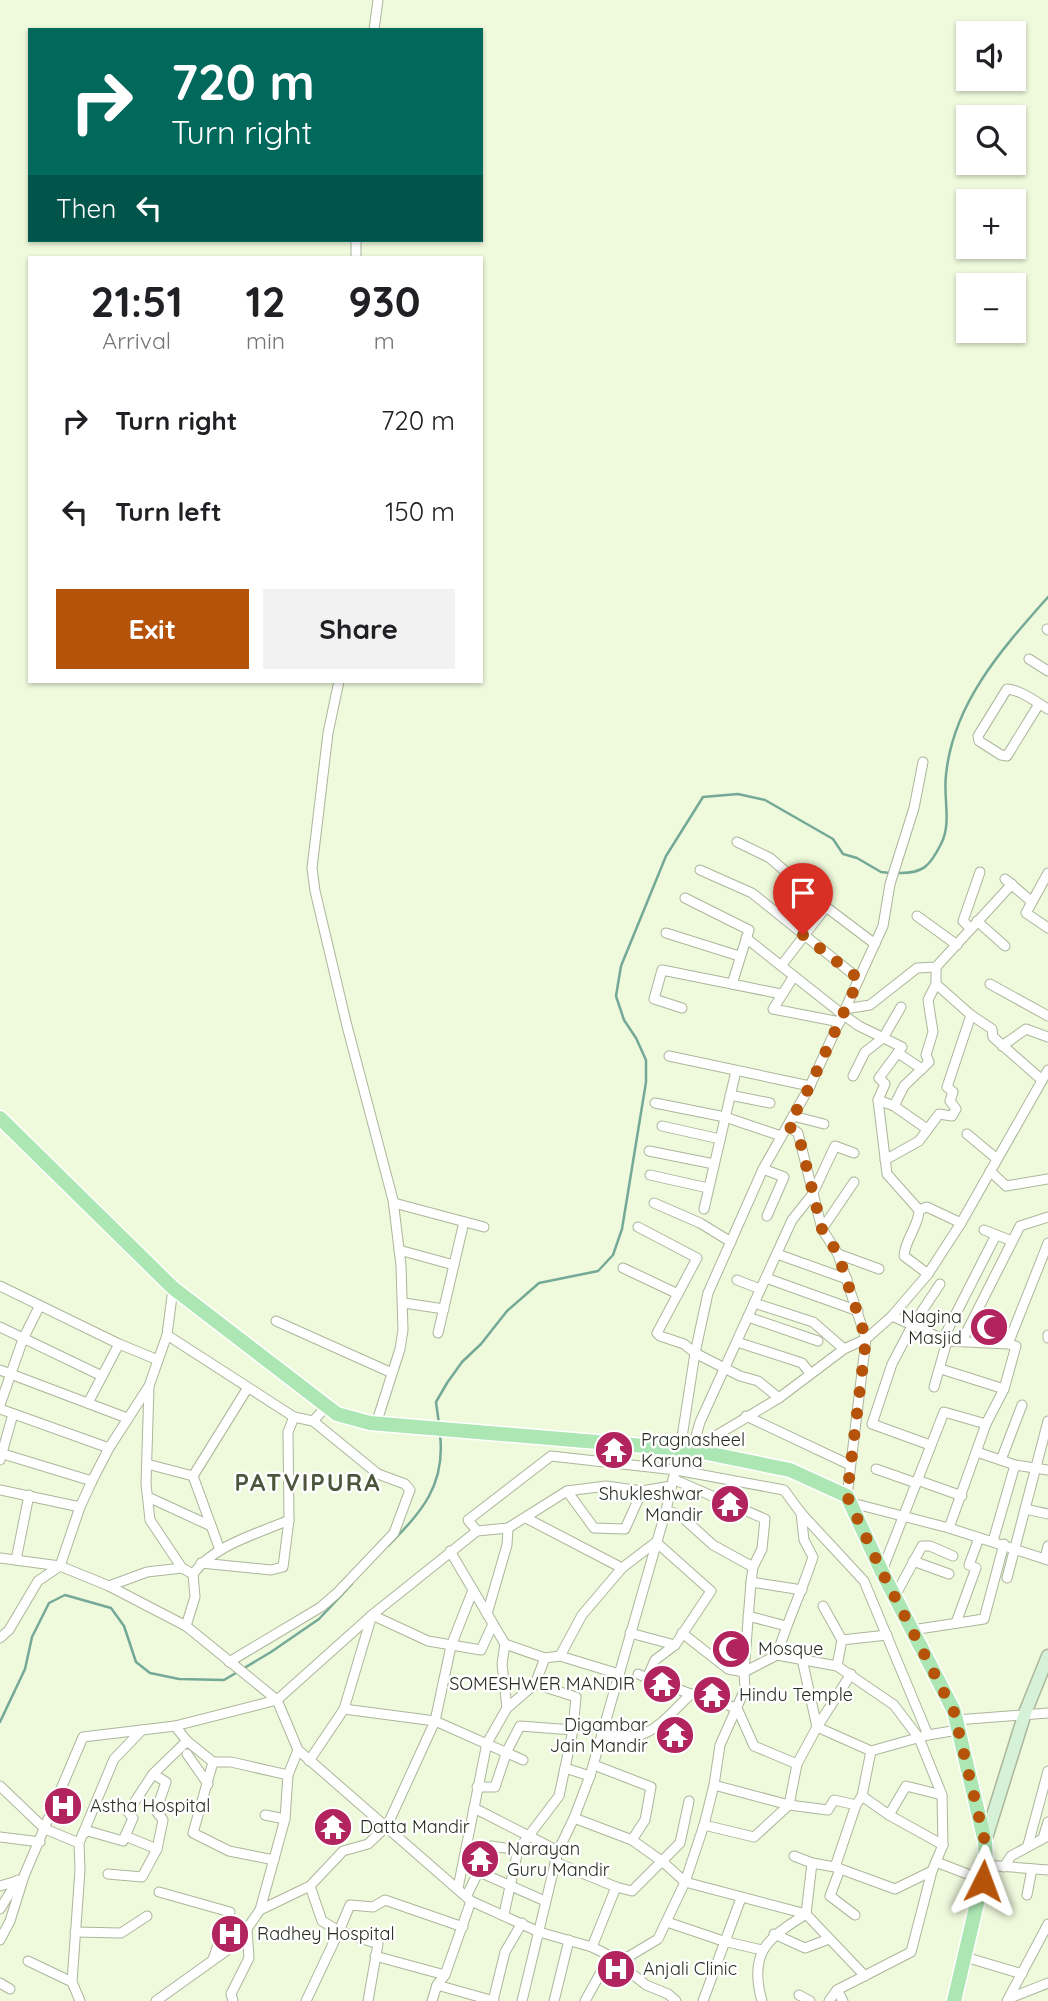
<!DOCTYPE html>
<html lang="en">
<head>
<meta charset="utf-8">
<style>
  :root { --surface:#fff; --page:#f2f2f2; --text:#202124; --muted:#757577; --accent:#b45309 }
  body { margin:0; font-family:Quicksand,sans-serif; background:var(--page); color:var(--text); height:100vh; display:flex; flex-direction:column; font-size:26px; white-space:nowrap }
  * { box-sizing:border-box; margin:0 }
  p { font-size:23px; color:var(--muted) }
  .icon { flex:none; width:38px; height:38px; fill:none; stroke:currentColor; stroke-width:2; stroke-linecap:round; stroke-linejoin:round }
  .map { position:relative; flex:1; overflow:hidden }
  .panel { position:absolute; left:28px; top:256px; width:455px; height:427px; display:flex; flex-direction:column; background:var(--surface); border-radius:0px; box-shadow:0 2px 5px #0004 }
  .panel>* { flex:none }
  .banner { position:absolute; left:28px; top:28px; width:455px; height:214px; border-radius:0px; box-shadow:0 2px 5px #0004; background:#00695c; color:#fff; overflow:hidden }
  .controls { position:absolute; left:956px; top:21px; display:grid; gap:14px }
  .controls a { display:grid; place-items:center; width:70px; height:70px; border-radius:0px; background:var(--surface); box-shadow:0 2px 5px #0004; font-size:35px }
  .pin { position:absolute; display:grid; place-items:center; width:60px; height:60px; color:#fff; margin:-72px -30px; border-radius:50% 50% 50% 0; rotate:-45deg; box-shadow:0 0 7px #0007 }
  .pin .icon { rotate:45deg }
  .me { position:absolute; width:77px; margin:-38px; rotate:3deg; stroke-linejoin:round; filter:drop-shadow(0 0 5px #0008) }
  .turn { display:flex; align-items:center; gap:24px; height:147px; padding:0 28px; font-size:32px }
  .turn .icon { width:91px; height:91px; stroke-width:2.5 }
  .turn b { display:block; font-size:49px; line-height:60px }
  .then { display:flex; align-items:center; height:66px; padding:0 28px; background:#0003; gap:14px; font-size:26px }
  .eta { display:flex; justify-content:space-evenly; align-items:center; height:119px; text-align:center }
  .eta b { font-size:42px; font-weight:700; line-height:49px }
  .cta { display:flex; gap:14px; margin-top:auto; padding:14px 28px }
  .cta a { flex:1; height:80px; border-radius:0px; background:var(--accent); color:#fff; font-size:28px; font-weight:700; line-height:80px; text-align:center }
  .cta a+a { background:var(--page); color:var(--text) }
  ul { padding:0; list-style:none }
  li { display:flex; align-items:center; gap:21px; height:91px; padding:0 28px }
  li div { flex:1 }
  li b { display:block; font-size:26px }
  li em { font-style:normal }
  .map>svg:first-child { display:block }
</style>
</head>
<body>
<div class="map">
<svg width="1048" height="2001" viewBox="0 0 1048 2001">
  <rect width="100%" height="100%" fill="#eff9dc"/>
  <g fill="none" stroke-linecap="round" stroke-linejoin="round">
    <g stroke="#75a997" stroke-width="2.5">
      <path d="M897,873C923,874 930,866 941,844C952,823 943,797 946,775C953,703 1002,649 1048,597"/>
      <path d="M439,1424L436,1402L447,1383L462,1362L481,1344L507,1311L539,1283L598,1271L613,1255L622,1229L646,1082V1060L636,1038L624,1020L616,996L621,966L666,856L703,797L738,794L765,800L833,839L843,854L857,858L881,872L890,873"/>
      <path d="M388,1546C421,1512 446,1486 440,1434"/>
      <path d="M0,1722L25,1669L32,1637L49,1603L65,1595L111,1608L124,1626L136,1662L150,1673L179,1679L224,1680L271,1652L319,1619L352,1584"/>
    </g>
    <g stroke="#acb69b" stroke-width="11">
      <g id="minor">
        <path d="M374,30L378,0"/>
        <path d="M356,240V257"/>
        <path d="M1047,629L1048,630"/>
        <path d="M1029,659L1048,671"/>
        <path d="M339,681L328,733L312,868L315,891L347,1026L393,1200L401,1265L403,1330L400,1349L376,1424"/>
        <path d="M1039,704L1007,756L1001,755L979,741L978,736L1007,689C1021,690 1036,702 1048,709"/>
        <path d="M737,842L770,858L826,907L875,944"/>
        <path d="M700,870L752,893L859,979"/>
        <path d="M1048,873L1026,913L1048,928"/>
        <path d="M1005,879L1031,901"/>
        <path d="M685,898L749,930L732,984L781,994"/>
        <path d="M917,916L957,945"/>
        <path d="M977,921L1005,946"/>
        <path d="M970,928L963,921L980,872"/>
        <path d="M666,933L739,956"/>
        <path d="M746,938L842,1014L859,1026L902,1047L879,1078L885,1084L878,1100L887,1174L919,1210C919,1226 905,1239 904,1256L928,1274"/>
        <path d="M781,966L826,907"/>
        <path d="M936,967V984L971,1015L992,1029L993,1037L1042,1080"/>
        <path d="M794,976L773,1009L840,1022"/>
        <path d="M990,984L1048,1016"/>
        <path d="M682,1008L654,999L662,970L732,984"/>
        <path d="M845,1009L870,1005L917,968L936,967L1012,884"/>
        <path d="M1002,1046L1026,1029L1048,1037"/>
        <path d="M898,1053L922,1069"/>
        <path d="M669,1056L810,1086"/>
        <path d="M853,1076L865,1052L883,1038L901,1007"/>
        <path d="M730,1095L770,1103"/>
        <path d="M878,1100L894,1106L927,1129"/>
        <path d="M655,1103L725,1117L781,1136"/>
        <path d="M894,1106L904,1086L929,1062L926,1055L933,1032L928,1000L936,984"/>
        <path d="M793,1116L824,1124"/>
        <path d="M662,1126L720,1139"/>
        <path d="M788,1126L798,1133L822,1229L838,1254L866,1339L847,1496"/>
        <path d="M967,1134L997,1159"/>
        <path d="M649,1151L714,1164"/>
        <path d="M885,1160L919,1141L939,1114L952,1116L956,1109L950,1101L953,1092L947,1087L971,1015"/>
        <path d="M763,1169L784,1177L767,1216"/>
        <path d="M990,1171L1006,1186L1048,1179"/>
        <path d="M650,1175L708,1188"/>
        <path d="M394,1203L484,1227"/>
        <path d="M654,1203L700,1223L731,1242"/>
        <path d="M704,1209L736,1071"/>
        <path d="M919,1210L927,1207L961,1223"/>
        <path d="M638,1227L697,1258L657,1333L660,1336L684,1344L695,1353L740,1376L758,1381L779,1398"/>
        <path d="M822,1229L854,1182"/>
        <path d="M984,1230L1012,1241"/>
        <path d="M399,1250L454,1265"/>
        <path d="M777,1254L847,1279"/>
        <path d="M838,1254L879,1269"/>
        <path d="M623,1268L678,1294"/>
        <path d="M766,1278L858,1311"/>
        <path d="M737,1280L760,1289"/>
        <path d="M0,1286L119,1344L158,1360"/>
        <path d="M404,1303L444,1309"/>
        <path d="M754,1303L813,1322L844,1349"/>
        <path d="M892,1316L947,1341L1008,1344"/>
        <path d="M748,1317L818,1341"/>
        <path d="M276,1321L392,1373"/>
        <path d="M0,1327L102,1376"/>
        <path d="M438,1333L464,1222"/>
        <path d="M167,1335L294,1417L313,1421L378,1474L405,1484L410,1490L394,1533L337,1593L321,1607L229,1662"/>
        <path d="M1048,1335V1338"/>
        <path d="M943,1339L996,1235"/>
        <path d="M962,1341L1020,1226L1048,1217"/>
        <path d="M737,1342L802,1363L810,1373"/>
        <path d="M941,1369L1004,1389"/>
        <path d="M0,1370L127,1418"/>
        <path d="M149,1387L146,1484L150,1520L182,1568L193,1574"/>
        <path d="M934,1387L947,1341"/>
        <path d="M88,1403L119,1344"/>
        <path d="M0,1405L23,1339L39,1307"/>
        <path d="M0,1409L109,1448"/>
        <path d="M746,1416L850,1465"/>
        <path d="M313,1421L327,1406"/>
        <path d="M930,1445L872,1424L892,1364L912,1326L940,1284"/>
        <path d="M692,1450L779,1398L844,1349L866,1339L892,1316L928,1274L961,1223L1048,1070"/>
        <path d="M692,1450L700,1422L792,1220L812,1195L835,1146L854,1153"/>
        <path d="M977,1452L1015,1465L1048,1470"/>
        <path d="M0,1453L92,1481"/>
        <path d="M0,1460L13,1414"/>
        <path d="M1001,1460L1022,1405"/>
        <path d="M147,1464L193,1476"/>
        <path d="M876,1469L916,1483"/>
        <path d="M917,1480L962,1496"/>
        <path d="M0,1490L80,1507"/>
        <path d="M567,1491L594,1528L625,1529L642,1491"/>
        <path d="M148,1497L211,1526"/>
        <path d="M852,1503L949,1528L1048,1560"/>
        <path d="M1025,1509L1048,1514"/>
        <path d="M666,1510L681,1516L713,1545L753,1567"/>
        <path d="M526,1518L622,1568"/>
        <path d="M949,1528L986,1424L1004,1389L1016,1346L1008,1344L1048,1243"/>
        <path d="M477,1531L468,1520L551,1456L676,1470L784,1490L801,1513L864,1581L928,1735"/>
        <path d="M993,1541L1015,1465"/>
        <path d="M220,1550L193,1476L247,1389"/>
        <path d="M450,1551L505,1644L545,1658L560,1656"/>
        <path d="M0,1558L60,1566L109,1586L186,1626L277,1700L298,1750L471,1901L539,1932L592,1947L610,1956L628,1957L658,1939L685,1882L704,1825L714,1785L720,1745L745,1689L744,1672L751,1582L753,1567L762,1549L765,1519L673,1479"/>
        <path d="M1045,1559L1048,1546"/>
        <path d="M16,1560L29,1495"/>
        <path d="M913,1561L949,1574"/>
        <path d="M201,1563L271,1570L283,1567L289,1520L288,1432L294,1417"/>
        <path d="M882,1571L944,1412L986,1424"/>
        <path d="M1007,1578L1048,1421"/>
        <path d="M751,1582L802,1590"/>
        <path d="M109,1586L147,1572L182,1568"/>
        <path d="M895,1596L922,1546H930L953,1556"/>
        <path d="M823,1606L842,1640"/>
        <path d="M487,1614L507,1545L508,1528"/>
        <path d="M748,1616L786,1626"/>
        <path d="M956,1623L976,1568L969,1565L979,1538"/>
        <path d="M186,1626L195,1597L193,1574C214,1545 257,1534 289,1520"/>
        <path d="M912,1630L984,1619L1004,1544"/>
        <path d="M630,1633L675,1645"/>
        <path d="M682,1633L728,1669L744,1672L777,1655L837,1666L894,1705L919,1738L942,1795L943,1845L932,1871L911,1952L837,1990L829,2001"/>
        <path d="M0,1638L9,1630L38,1581L60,1566L80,1507L92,1481L109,1448L149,1386L167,1335L173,1288"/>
        <path d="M505,1644L502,1664L507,1708"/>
        <path d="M777,1655C787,1622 802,1591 813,1557L804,1540L801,1513"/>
        <path d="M802,1659L817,1727L871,1751"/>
        <path d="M837,1666L842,1640L887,1635"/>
        <path d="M619,1674L560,1656L582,1615L622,1568L656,1542L711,1591L675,1645L655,1660L647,1678L638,1674"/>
        <path d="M647,1678L691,1694"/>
        <path d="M344,1709L435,1721L523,1760"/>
        <path d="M956,1720L1048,1713"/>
        <path d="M175,1726L187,1741L213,1762L193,1833L229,1851L274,1860"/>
        <path d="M603,1735C650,1744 659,1724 691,1694L737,1708L754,1746L797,1764"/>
        <path d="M187,1754L208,1784"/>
        <path d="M309,1761L344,1709L372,1615L428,1641L481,1650L493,1624"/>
        <path d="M213,1762H231L288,1775"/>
        <path d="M594,1765L651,1787L645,1820L632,1840L663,1862L685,1882L806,1914L865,1976"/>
        <path d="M565,1768L590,1776"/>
        <path d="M714,1785L789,1805L828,1810L834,1800L856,1805"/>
        <path d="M0,1786L45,1829L79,1843"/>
        <path d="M477,1787H495L507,1751L520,1726L573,1730"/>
        <path d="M862,1796L889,1815L943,1845"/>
        <path d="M474,1808L558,1851"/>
        <path d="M265,1815L285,1819"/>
        <path d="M889,1815L906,1786L942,1795"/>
        <path d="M574,1818L632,1840"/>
        <path d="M704,1825L754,1837L789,1805L797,1764L817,1727L851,1674"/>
        <path d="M83,1834L88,1831L123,1841L133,1818L128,1812L153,1774L187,1741"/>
        <path d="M125,1836L157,1849"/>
        <path d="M0,1837L40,1842"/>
        <path d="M1043,1838L1048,1822"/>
        <path d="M1028,1845L1048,1771"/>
        <path d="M518,1850L559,1796L573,1730L576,1697L535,1684"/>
        <path d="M794,1856L812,1863L835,1867L895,1889L932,1871"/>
        <path d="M555,1862L616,1887L632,1891L680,1843L689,1801"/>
        <path d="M936,1862L983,1880"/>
        <path d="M986,1865L1048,1870"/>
        <path d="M835,1867L856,1805L862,1796L871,1751L928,1735L958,1730"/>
        <path d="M1004,1867L1011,1856L1048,1836"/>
        <path d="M840,1869L830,1896L855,1915"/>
        <path d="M477,1871L545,1901"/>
        <path d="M108,1874L142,1877L157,1849L163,1820L156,1811L166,1782L153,1774"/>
        <path d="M0,1886L17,1881"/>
        <path d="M458,1888L487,1743L507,1708L535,1684L545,1658"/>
        <path d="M159,1892L230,1912L213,1959"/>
        <path d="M467,1895L491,1846L518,1850L504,1914"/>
        <path d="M1027,1895L1032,1869"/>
        <path d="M0,1909L18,1880"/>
        <path d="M260,1910L285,1819L288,1775L298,1750"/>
        <path d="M667,1922L723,1941L762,1950"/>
        <path d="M75,1932L121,1933L147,1916"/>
        <path d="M774,1934L805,1948L829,1939"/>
        <path d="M0,1940L10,1921L24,1876L83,1737L175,1726L277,1700L372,1615L477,1531L508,1528L567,1491L606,1486L642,1491L671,1486"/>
        <path d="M592,1947L616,1887"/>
        <path d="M375,1956L445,1975"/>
        <path d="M965,1957L1022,1974"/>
        <path d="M28,1961L72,1982"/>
        <path d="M0,1983L10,1989"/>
        <path d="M437,1985L494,2001"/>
        <path d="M837,1990L843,2001"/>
        <path d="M799,1995L810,2001"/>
        <path d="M1010,1998L1048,1983"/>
        <path d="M80,2001L72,1982L80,1870L79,1843L114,1759L142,1730"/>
        <path d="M156,2001L237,1943L260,1910L310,1886L343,1851L368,1844L387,1826L435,1721L451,1646L473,1590"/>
        <path d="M233,2001L231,1994L249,1958L247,1930"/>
        <path d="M306,2001L339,1931L322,1921L310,1886"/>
        <path d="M368,2001L378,1944L339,1931L350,1905L373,1907L385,1900L463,1927"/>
        <path d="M432,2001L437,1985L445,1975L471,1901"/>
        <path d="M493,2001L505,1952L522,1923"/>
        <path d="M522,2001L558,1851L574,1818L590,1776L666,1510L680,1450L695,1353L708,1293L763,1169L810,1086L883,926L890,884L914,808L923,762"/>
        <path d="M554,2001L569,1940"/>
        <path d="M585,2001L610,1956L646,1985L668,1994L676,2001"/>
        <path d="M703,2001L741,1898"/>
        <path d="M762,2001C748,1952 768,1938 806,1914L812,1863"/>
        <path d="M1007,2001L1048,1924"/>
      </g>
    </g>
    <g stroke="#acb69b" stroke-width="15">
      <path id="secondary" d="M985,1841L1025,1713L1048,1656"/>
    </g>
    <g stroke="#fff" stroke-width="17">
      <path id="primary" d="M0,1118L173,1288L337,1414L370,1423L692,1450L790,1470L847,1496L882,1572L954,1711L985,1842L986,1865L954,2001"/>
    </g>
    <use href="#minor" stroke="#fff" stroke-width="9"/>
    <use href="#secondary" stroke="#d5f2d9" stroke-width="12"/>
    <use href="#primary" stroke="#ace6b3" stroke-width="14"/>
  </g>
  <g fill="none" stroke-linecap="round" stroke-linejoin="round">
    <path stroke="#b45309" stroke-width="12" stroke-dasharray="0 21.6" d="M803,935L859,979L810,1086L788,1126L798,1133L822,1229L838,1254L866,1339L847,1496L882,1572L954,1712L985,1842L986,1865L983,1881"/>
  </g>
  <defs>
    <g id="mosque-disc" transform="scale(2.0125)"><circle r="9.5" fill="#b1245d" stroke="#fff"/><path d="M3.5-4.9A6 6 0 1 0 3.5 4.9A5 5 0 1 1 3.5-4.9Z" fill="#fff"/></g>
    <g id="temple-disc" transform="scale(2.0125)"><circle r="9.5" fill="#b1245d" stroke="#fff"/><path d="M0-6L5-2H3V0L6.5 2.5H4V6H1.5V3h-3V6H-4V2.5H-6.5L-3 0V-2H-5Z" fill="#fff"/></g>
    <g id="hospital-disc" transform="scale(2.0125)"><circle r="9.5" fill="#b1245d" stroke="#fff"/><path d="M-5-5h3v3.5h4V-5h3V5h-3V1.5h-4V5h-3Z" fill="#fff"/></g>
  </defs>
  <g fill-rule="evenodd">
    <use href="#mosque-disc" x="989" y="1327"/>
    <use href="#temple-disc" x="614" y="1450"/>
    <use href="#temple-disc" x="730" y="1504"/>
    <use href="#mosque-disc" x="731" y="1649"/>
    <use href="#temple-disc" x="662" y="1684"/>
    <use href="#temple-disc" x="712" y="1695"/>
    <use href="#temple-disc" x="675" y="1735"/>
    <use href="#hospital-disc" x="63" y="1806"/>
    <use href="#temple-disc" x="333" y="1827"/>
    <use href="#temple-disc" x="480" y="1859"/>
    <use href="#hospital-disc" x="230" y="1934"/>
    <use href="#hospital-disc" x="616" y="1969"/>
  </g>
  <g text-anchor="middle" stroke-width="5" stroke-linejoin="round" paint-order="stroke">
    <g font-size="18" fill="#282c21" stroke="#fff" text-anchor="start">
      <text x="962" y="1323" text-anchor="end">Nagina<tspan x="962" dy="21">Masjid</tspan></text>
      <text x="641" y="1446">Pragnasheel<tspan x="641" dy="21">Karuna</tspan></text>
      <text x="703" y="1500" text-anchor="end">Shukleshwar<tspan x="703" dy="21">Mandir</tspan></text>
      <text x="758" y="1655">Mosque</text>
      <text x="635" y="1690" text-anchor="end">SOMESHWER MANDIR</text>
      <text x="739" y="1701">Hindu Temple</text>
      <text x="648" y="1731" text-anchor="end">Digambar<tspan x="648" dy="21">Jain Mandir</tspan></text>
      <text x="90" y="1812">Astha Hospital</text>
      <text x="360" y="1833">Datta Mandir</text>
      <text x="507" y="1855">Narayan<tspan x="507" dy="21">Guru Mandir</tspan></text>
      <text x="257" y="1940">Radhey Hospital</text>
      <text x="643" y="1975">Anjali Clinic</text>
    </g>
    <g font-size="24" font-weight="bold" letter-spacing="2" fill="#4d553d" stroke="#fff">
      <text x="308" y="1491">PATVIPURA</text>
    </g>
  </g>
</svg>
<div class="controls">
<a><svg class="icon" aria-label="sound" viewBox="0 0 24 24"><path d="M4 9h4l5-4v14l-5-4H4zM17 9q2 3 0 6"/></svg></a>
<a><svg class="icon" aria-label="search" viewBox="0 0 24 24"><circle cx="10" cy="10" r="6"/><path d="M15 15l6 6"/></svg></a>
<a>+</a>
<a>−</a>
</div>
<div class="pin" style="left:803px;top:935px;background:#d93025"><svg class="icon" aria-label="arrive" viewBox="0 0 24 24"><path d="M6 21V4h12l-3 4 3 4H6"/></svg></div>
<svg class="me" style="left:983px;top:1881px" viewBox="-20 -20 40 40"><path d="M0-17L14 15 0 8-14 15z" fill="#b45309" stroke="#fff" stroke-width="4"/></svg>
<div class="banner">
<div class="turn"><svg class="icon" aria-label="right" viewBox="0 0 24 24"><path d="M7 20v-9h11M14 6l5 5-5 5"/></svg><div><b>720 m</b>Turn right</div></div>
<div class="then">Then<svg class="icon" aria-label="left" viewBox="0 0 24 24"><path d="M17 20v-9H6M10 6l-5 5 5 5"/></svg></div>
</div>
<section class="panel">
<div class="eta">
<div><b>21:51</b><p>Arrival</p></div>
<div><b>12</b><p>min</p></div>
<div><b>930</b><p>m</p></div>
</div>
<ul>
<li><svg class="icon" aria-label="right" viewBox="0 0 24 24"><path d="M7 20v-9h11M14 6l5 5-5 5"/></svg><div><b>Turn right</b></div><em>720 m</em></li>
<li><svg class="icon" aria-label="left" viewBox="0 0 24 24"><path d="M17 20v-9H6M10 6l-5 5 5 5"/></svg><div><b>Turn left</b></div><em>150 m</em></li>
</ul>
<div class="cta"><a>Exit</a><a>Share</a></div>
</section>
</div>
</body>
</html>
